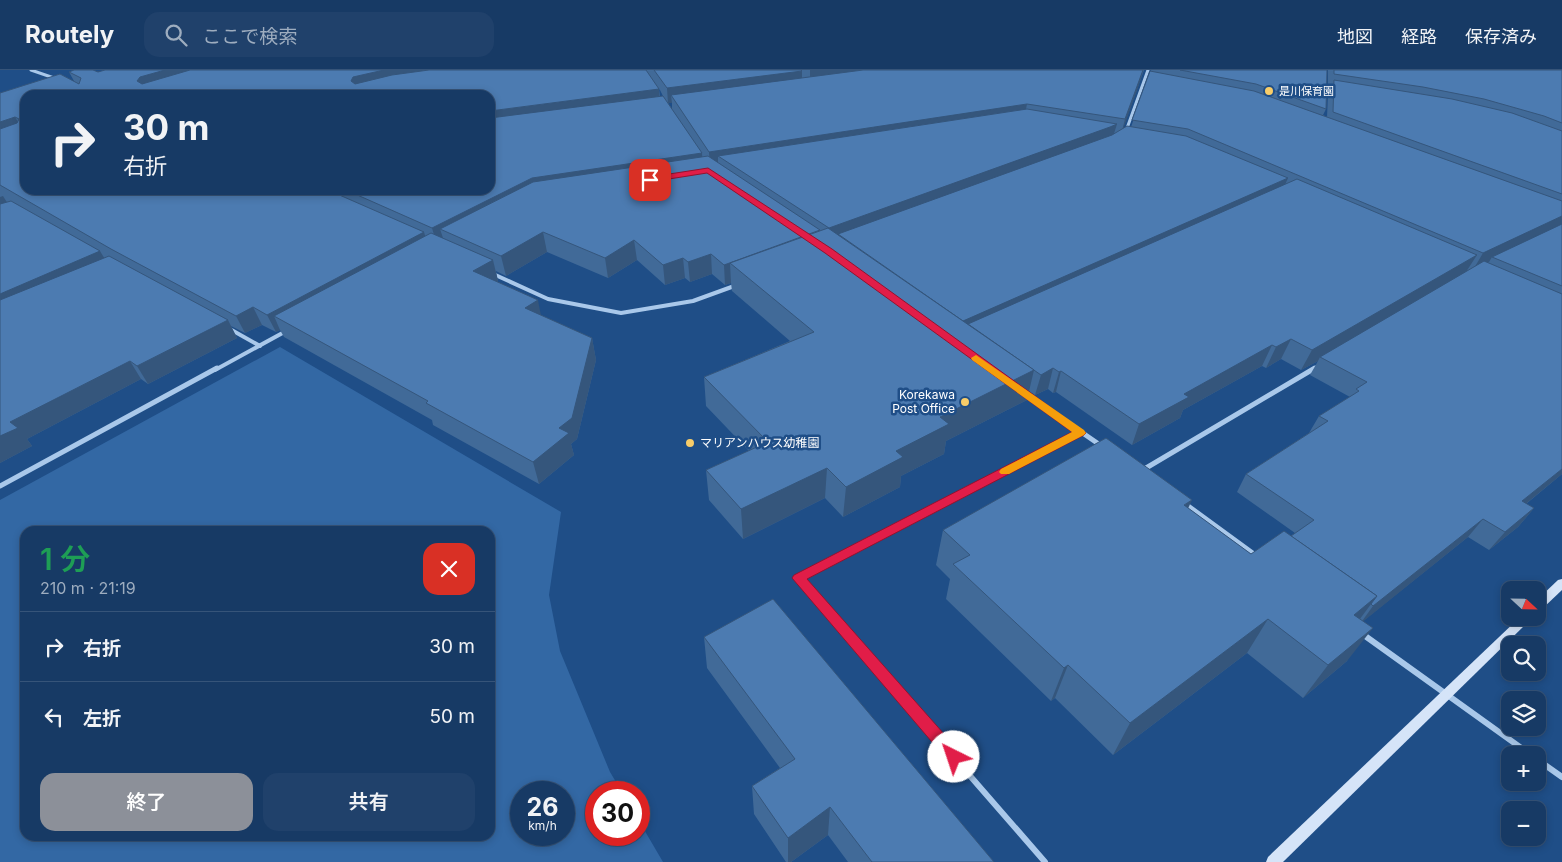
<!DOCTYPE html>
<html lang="ja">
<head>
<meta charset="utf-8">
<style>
  :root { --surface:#173a65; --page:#20416b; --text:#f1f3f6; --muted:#9eadbf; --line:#365479; --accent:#8c9099 }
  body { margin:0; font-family:Inter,"Noto Sans JP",sans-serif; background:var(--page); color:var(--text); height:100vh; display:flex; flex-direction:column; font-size:19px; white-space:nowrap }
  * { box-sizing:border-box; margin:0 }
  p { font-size:16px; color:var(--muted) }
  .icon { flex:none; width:28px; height:28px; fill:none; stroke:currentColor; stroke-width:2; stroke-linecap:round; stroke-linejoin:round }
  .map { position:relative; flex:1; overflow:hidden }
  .drawer { position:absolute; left:20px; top:456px; width:475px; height:315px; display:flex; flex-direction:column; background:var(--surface); border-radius:15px; box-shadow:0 2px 8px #0003,0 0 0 1px var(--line) }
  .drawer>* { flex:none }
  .hud { position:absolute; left:20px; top:20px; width:475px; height:105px; border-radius:15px; box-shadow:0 2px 8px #0003,0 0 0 1px var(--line); background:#173a65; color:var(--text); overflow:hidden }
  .needle { width:32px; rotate:112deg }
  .buttons { position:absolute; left:1501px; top:511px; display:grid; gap:10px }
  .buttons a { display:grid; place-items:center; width:45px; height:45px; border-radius:10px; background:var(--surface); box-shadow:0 2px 8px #0003,0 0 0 1px var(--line); font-size:25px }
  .speed { position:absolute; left:510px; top:711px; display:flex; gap:10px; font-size:25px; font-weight:700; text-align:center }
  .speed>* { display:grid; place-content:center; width:65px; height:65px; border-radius:50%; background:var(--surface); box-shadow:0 2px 8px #0003,0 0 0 1px var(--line); line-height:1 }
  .speed small { font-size:12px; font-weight:400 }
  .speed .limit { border:8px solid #d22; background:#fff; color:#111 }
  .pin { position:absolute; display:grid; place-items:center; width:42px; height:42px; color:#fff; margin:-21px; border-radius:10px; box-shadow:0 2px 8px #0006 }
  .me { position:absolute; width:55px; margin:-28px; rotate:319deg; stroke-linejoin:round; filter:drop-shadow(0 0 4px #0008) }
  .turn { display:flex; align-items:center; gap:18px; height:105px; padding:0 20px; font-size:22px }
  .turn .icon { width:65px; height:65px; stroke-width:2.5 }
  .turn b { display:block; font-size:35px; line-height:42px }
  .round { display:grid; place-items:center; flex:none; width:52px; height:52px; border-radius:15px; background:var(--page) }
  .head { display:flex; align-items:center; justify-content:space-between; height:85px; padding:0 20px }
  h1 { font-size:30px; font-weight:600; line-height:38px; color:#1e9e55 }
  .primary-button { display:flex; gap:10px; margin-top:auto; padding:10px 20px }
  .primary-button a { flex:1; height:58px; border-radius:15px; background:var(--accent); color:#fff; font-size:20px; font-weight:600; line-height:58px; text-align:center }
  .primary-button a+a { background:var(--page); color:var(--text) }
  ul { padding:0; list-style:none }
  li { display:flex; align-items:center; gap:15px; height:70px; padding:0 20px; border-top:1px solid var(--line) }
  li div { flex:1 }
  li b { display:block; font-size:19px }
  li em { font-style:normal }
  header { display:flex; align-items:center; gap:30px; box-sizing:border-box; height:70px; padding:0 25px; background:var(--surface); border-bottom:1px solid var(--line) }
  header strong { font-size:24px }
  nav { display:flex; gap:28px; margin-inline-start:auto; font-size:18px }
  .search { width:350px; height:45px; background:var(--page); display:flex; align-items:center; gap:12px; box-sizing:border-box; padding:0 18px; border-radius:15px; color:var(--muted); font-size:19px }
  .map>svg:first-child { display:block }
</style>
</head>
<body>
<header>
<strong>Routely</strong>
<div class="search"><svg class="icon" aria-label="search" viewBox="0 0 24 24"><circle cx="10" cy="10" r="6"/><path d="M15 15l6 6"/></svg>ここで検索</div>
<nav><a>地図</a><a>経路</a><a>保存済み</a></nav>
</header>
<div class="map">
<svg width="1562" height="792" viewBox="0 0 1562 792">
  <rect width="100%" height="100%" fill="#1f4e87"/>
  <path fill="#3368a4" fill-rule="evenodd" d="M280,277L561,442L549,525L560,581L610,702L622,722H596V765H639V751L663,792H0V430ZM25,461H490V766H25ZM521,722H564V765H521Z"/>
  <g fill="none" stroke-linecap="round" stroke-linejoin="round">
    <g stroke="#a9c8ea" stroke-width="3">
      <path d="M31,0L57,9"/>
      <path d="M1126,61L1148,0"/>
    </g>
    <g stroke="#a9c8ea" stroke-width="4">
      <path d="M491,203L548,229L621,243L693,231L737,215"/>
      <path d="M228,258L260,276"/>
      <path d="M215,300L288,260"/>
      <path d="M1313,300L1319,296"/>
    </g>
    <g stroke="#a9c8ea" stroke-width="5">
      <path d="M1023,322L1103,377"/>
      <path d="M1141,401L1315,298"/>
      <path d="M0,416L217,298"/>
      <path d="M1184,433L1258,487"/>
      <path d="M804,515L798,508L1080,363"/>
    </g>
    <g stroke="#a9c8ea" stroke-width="6">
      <path d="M803,514L1045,792"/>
      <path d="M1361,563L1531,685"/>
      <path d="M1538,690L1562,707"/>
    </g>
    <g fill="#d5e4f8" fill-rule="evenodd">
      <path d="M1562,509V520L1542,539L1538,541V529L1558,510Z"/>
      <path d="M1519,548H1532L1283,792H1266L1268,787Z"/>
    </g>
  </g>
  <g fill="#416a98" fill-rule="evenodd">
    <path d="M646,0H1144L1123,58L1131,57L1151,0H1327L1326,39L1323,45L1327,47L1328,25L1330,18H1328V0H1562V404L1526,434L1534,438L1518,457L1489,480L1468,467L1363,551L1347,591L1303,628L1247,583L1113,685L1055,628L1051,631L946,529L950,509L936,495L943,460L1188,438L1251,484L1291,466L1295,463L1237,422L1246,404L1309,363L1319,346L1350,327L1310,305L1318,291L1301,300L1281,289L1266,298L1262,296L1183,340L1180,348L1132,375L1056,322L1053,323L1048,319L1035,325L1029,321L1027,330L946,371L944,384L901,406L900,417L843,447L825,428L743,469L709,430L706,400L749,381L706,336L704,307L790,271L732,221L731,213L725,215L712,204L690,212L685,208L665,215L637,190L608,208L547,182L506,206L496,201L498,211L496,212L541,246L592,268L596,290L577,369L571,374L574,385L539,414L433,355L432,350L284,267L280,260L276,262L262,255L245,263L231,256L237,268L148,314L141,309L27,369L32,376L0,393V23L74,11L69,2ZM659,19L660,20L663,26H660ZM490,25V120H25ZM668,33H672V39Z"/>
    <path d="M704,567L994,792H848L828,765L791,792H786L754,744L752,716L780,698L707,598Z"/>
  </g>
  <g fill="#35567c">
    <path d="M165,0H221L147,22L137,11L140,7Z"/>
    <path d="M384,0H485L358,22L351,11L353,7Z"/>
    <path d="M810,0H918L810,14Z"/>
    <path d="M1143,0L1139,15L1121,65L1125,49Z"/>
    <path d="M802,1V15L671,25L672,33H668L667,18Z"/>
    <path d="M659,19L660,34L490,57V41Z"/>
    <path d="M1027,34L1024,49L718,86V96L710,97L709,82Z"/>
    <path d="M15,47L24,62L0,70V52Z"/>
    <path d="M1117,54L1112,70L828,177L829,158Z"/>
    <path d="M702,83L703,99L440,159L444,171L437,175L432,158L532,108Z"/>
    <path d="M1288,108L1281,124L977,261L960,252Z"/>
    <path d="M3,126L13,142L0,147V127Z"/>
    <path d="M1562,146V155L1492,187L1489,192L1473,200L1483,183Z"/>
    <path d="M424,162L429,179L274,246L280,260L276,262L267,245Z"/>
    <path d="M543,162L547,182L506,206L501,186Z"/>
    <path d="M634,170L637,190L608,208L605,188Z"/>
    <path d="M100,181L111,199L0,247V224Z"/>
    <path d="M711,184L712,204L690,212L688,192Z"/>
    <path d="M1477,185L1464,205L1320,287L1318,291L1301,300L1312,280Z"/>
    <path d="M683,188L685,208L665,215L663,195Z"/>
    <path d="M493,190L498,211L479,222L473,201Z"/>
    <path d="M730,193L731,213L725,215L724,195Z"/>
    <path d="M538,230L542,251L525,238Z"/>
    <path d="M253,237L262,255L245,263L236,246Z"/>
    <path d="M228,250L237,268L148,314L137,296Z"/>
    <path d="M592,268L596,290L577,369L571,374L574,385L539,414L533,392L559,358Z"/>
    <path d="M1291,269L1281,289L1266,298L1276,277Z"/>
    <path d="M1272,275L1262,296L1183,340L1180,348L1132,375L1139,354L1184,324Z"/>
    <path d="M130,291L141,309L27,369L32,376L0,393V366L10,352Z"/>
    <path d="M1053,298L1048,319L1035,325L1041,305Z"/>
    <path d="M1034,300L1027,330L946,371L944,384L901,406L900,417L843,447L846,417L896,381L940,347Z"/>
    <path d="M1061,301L1056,322L1053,323L1059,302Z"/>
    <path d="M827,398L825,428L743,469L741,439Z"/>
    <path d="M1562,399V404L1506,450L1522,431Z"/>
    <path d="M1192,430L1176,464L1184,435Z"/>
    <path d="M1534,438L1518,457L1489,480L1505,462Z"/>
    <path d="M1483,449L1468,467L1360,554L1373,536Z"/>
    <path d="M1377,526L1351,561L1354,545Z"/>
    <path d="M1268,549L1247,583L1113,685L1130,653Z"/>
    <path d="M1373,558L1347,591L1303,628L1328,595Z"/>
    <path d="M1068,595L1055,628L1051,631L1064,598Z"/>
    <path d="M830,737L828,765L791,792H788V768Z"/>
  </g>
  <g fill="#4c7bb1" stroke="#35567c">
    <path d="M74,0H93L98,2L105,0H165L140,7L137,11L142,14L190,0H384L353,7L351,11L355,14L392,5L429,0H646L659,19L490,41V25H25V120H328L424,162L267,245L253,237L236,246L111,179L0,115V59L17,53L19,49L15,47L0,52V23L60,4L79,14L81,8L69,2Z"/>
    <path d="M654,0H801L802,1L667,18Z"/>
    <path d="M863,0H1143L1125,49L1027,34L709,82L671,25Z"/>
    <path d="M1180,0H1327L1326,39L1256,14Z"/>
    <path d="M1334,0H1562V53L1544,46L1484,29L1423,17L1334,4Z"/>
    <path d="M1150,1L1254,21L1562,131V146L1483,183L1188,59L1132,50Z"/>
    <path d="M1334,10L1452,29L1512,43L1562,61V124L1333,42Z"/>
    <path d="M663,26L702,83L532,108L432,158L346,120H490V48Z"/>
    <path d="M1027,39L1117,54L1110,57L829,158L718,86Z"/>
    <path d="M1127,56L1186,66L1288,108L963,251L838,164L1112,65Z"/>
    <path d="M708,86L820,160L724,195L711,184L688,192L683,188L663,195L634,170L605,188L543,162L501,186L440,159L533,112Z"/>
    <path d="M1297,109L1477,185L1312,280L1291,269L1276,277L1272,275L1184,324L1189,327L1139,354L1061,301L1059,302L1053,298L1041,305L968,254Z"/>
    <path d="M11,131L100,181L0,224V134Z"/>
    <path d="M1562,154V216L1492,187Z"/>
    <path d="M828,158L1034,300L940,347L949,354L896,381L903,387L846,417L827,398L741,439L706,400L768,372L704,307L814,262L730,193Z"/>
    <path d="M431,163L493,190L473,201L538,230L525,238L592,268L572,348L559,358L569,363L533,392L426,333L428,331L274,246Z"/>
    <path d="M109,186L228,250L137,296L130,291L10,352L18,358L0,366V230Z"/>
    <path d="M1484,191L1562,224V399L1522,431L1534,438L1505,462L1483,449L1373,536L1371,534L1377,526L1291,466L1314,450L1246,404L1328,351L1319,346L1359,321L1356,319L1367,312L1320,287Z"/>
    <path d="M1106,368L1192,430L1184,435L1251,484L1284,461L1377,526L1354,545L1373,558L1328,595L1268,549L1130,653L1068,595L1064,598L953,494L970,485L943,460Z"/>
    <path d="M773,529L994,792H872L830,737L788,768L752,716L795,689L704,567Z"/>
  </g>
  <path fill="#e11d48" stroke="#92132f" d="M708,98L832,179L1086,363L1084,365L807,509L960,682L962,687L960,692L954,694L949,692L792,508L794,505L1072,362L825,183L707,103L650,112L647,110L650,107Z"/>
  <path fill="#f59e0b" d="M976,285L1084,360L1086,363L1084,365L1009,404H1001L999,402L1001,399L1072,362L972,290L971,288Z"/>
  <g fill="#f8cd69" stroke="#1f4e87" stroke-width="2">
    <circle cx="1269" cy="21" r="5"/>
    <circle cx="965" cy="332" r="5"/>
    <circle cx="690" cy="373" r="5"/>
  </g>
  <g text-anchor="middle" stroke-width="5" stroke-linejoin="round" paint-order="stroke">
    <g font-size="11" fill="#fff" stroke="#1f4e87" text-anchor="start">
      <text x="1279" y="25">是川保育園</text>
    </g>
    <g font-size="12" fill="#fff" stroke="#1f4e87" text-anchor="end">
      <text x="955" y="329">Korekawa<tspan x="955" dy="14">Post Office</tspan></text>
      <text x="700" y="377" text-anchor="start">マリアンハウス幼稚園</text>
    </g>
  </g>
</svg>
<div class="buttons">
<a><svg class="needle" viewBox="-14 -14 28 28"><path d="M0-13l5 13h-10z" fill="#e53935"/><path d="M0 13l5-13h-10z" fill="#9eadbf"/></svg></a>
<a><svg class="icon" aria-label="search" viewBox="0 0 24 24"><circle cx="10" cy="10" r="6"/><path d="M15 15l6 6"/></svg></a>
<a><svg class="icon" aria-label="layers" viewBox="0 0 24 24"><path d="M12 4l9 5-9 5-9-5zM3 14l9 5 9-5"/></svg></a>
<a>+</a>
<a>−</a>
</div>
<div class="speed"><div>26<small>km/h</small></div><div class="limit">30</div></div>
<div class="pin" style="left:650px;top:110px;background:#d93025"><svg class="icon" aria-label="arrive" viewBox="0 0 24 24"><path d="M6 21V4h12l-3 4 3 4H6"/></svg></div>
<svg class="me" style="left:954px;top:687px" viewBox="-20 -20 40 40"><circle r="19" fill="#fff"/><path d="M0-13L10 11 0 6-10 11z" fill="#e11d48"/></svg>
<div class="hud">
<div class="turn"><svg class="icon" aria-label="right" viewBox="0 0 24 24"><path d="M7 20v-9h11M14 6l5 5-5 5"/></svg><div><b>30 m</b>右折</div></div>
</div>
<section class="drawer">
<div class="head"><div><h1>1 分</h1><p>210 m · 21:19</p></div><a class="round" style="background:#d93025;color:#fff"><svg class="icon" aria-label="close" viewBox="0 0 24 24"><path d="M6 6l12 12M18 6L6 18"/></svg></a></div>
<ul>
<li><svg class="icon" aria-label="right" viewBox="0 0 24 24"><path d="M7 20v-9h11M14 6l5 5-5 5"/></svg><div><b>右折</b></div><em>30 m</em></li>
<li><svg class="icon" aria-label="left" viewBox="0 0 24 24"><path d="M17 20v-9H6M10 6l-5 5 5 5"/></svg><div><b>左折</b></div><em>50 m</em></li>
</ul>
<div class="primary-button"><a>終了</a><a>共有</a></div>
</section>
</div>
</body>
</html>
